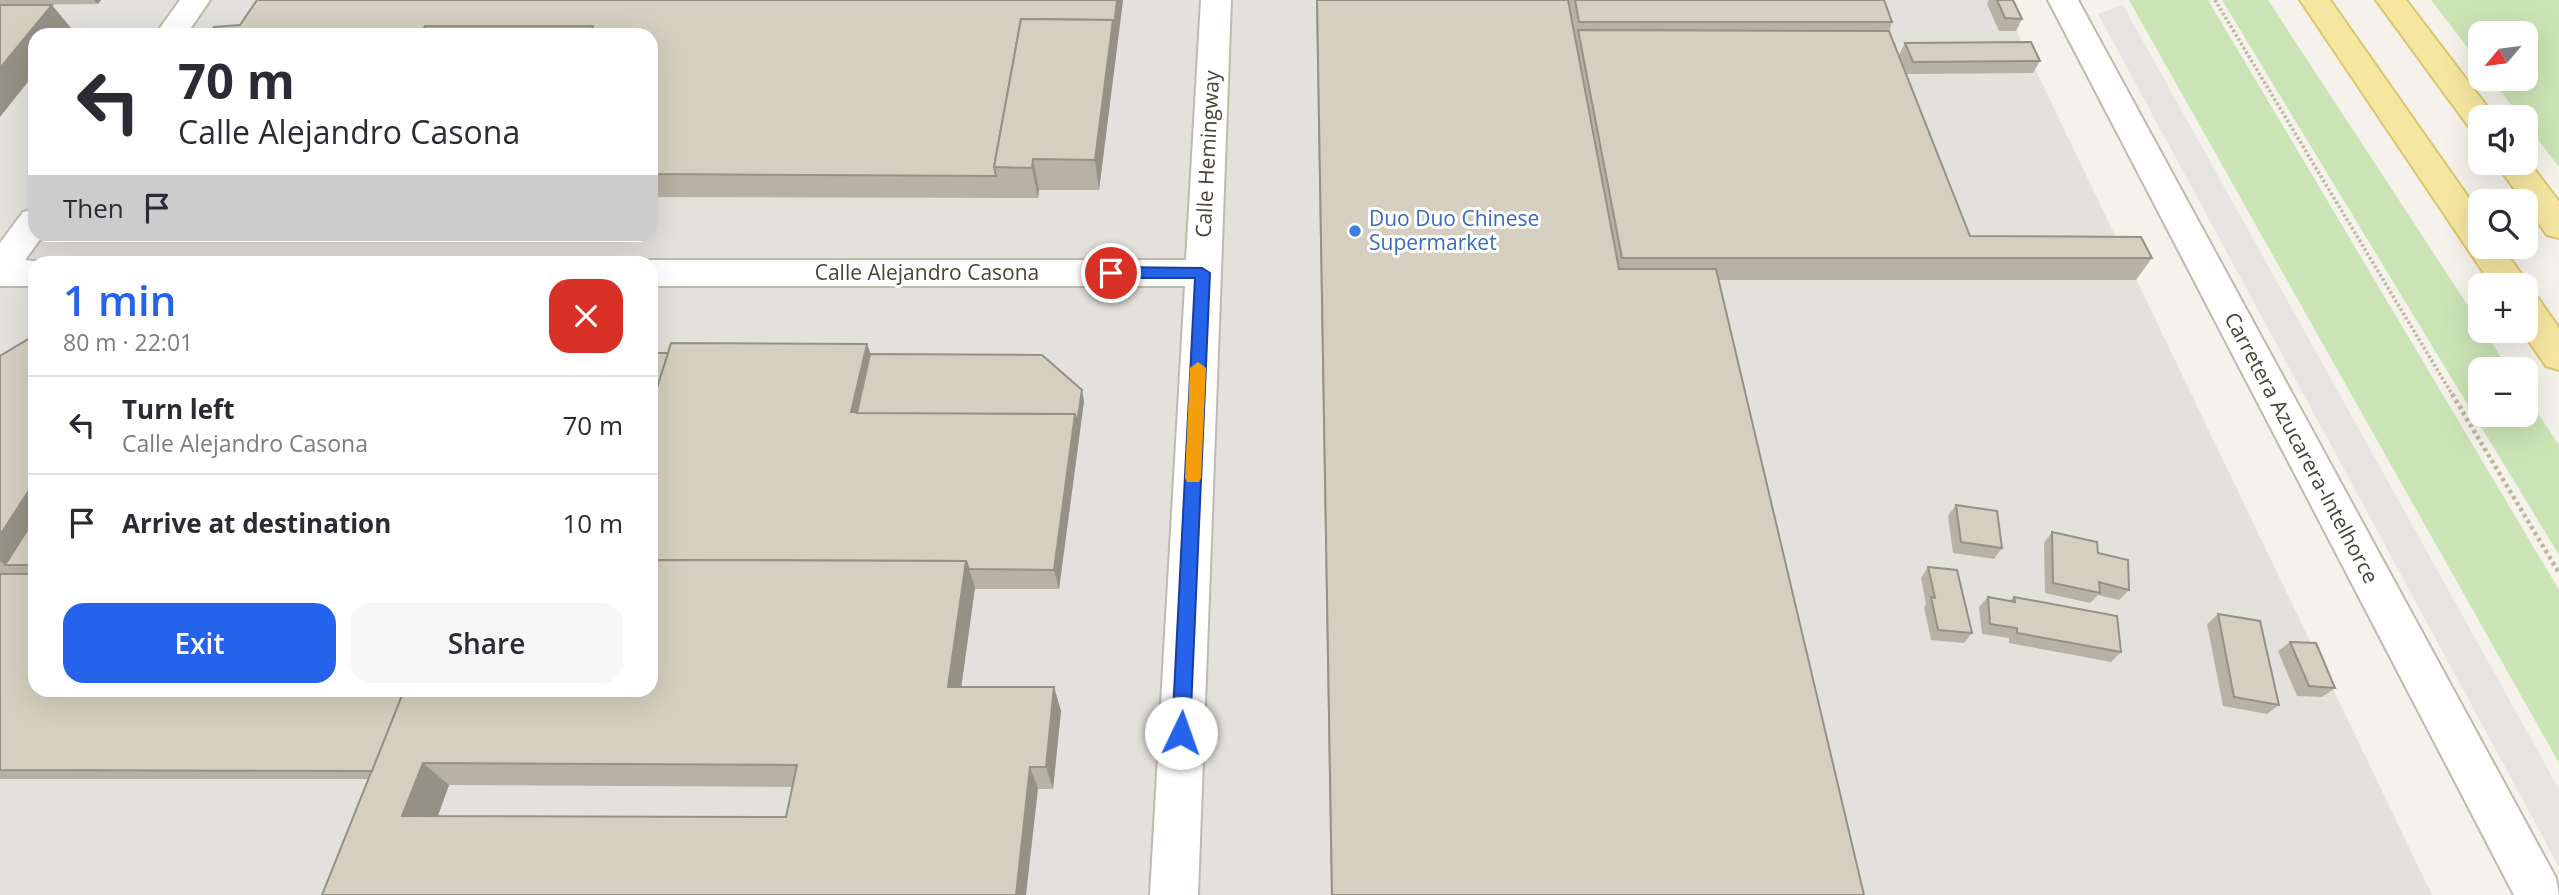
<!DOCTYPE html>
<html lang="en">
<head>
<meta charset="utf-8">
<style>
  :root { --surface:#fff; --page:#f7f7f7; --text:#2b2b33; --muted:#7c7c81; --line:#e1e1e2; --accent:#2563eb }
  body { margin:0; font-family:"Open Sans",sans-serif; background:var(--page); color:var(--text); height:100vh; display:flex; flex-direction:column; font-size:26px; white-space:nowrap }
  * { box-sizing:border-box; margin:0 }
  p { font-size:23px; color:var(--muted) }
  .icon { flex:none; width:38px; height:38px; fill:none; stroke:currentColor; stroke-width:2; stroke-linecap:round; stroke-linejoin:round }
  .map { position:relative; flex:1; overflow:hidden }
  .details { position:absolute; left:28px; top:256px; width:630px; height:441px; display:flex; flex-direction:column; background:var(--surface); border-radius:21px; box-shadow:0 7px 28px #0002 }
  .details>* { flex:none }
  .top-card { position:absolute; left:28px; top:28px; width:630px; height:214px; border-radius:21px; box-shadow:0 7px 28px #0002; background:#fff; color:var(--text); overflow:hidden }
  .needle { width:46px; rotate:241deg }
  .fabs { position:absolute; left:2468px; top:21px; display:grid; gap:14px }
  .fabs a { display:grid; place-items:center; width:70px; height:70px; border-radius:14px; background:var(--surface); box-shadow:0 7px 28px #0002; font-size:35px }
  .pin { position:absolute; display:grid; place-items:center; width:60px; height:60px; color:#fff; margin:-30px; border:4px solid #fff; border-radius:50%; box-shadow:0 2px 7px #0007 }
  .me { position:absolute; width:77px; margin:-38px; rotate:3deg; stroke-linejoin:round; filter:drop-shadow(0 0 5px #0008) }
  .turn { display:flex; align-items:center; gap:24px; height:147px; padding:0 35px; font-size:32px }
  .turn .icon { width:91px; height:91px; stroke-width:2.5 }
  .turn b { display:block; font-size:49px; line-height:60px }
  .then { display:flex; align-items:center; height:66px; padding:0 35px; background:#0003; gap:14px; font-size:26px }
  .round { display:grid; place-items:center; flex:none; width:74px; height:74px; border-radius:21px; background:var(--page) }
  .headline { display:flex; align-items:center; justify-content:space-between; height:119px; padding:0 35px }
  h1 { font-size:42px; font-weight:600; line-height:52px; color:var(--accent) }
  .cta { display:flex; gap:14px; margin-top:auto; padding:14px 35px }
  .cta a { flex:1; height:80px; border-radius:21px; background:var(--accent); color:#fff; font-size:28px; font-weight:600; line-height:80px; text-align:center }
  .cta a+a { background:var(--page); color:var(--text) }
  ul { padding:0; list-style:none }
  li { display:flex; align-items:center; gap:21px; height:98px; padding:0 35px; border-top:2px solid var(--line) }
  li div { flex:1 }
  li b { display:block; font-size:26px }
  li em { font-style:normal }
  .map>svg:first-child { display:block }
</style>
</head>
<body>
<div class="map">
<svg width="2559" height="895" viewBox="0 0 2559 895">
  <rect width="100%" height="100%" fill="#f4f2ea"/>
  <path fill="#e3e1db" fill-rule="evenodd" d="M0,0H2002L2432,895H0ZM35,35H651V234H35ZM35,262H651V690H35Z"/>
  <g fill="#cbe4b6">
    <path d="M2129,0H2208L2559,590V763Z"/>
    <path d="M2222,0H2268L2480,324V331H2484L2509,369H2480V415H2525V394L2559,445V555Z"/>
    <path d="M2431,0H2559V167L2525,123V117H2521L2491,79H2525V33H2480V64Z"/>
  </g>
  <path fill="#e6e4e1" d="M2123,5L2559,789V867L2098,14Z"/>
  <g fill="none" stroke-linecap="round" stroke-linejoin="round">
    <g stroke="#bebaad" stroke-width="4">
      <g id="minor">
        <path d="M180,0H210L186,35H155Z"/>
        <path d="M1201,0H1231L1198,895H1150L1185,286H651V262H643L651,260H1186Z"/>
        <path d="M2048,0H2078L2556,878L2559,895H2514Z"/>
        <path d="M35,209V234H44L25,260L43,262H35V286H0V243L23,212Z"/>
      </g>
    </g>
    <g stroke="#dbc671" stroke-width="4">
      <g id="major">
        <path d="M2300,0H2330L2480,214V247H2502L2529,285L2525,291V285H2492Z"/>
        <path d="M2376,0H2406L2495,117H2480V130L2469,127Z"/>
        <path d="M2525,157L2559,202V238L2547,235L2496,163H2525Z"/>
        <path d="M2525,294L2538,298L2559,328V370L2546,366L2522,331H2525Z"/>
      </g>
    </g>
    <path stroke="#bfb79f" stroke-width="3.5" stroke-dasharray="2.5 2.5" stroke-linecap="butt" d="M2215,0L2453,396"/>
    <path stroke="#bfb79f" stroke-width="4.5" stroke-dasharray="3.5 3.5" stroke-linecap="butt" d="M2452,394L2559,573"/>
    <use href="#minor" fill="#fff" fill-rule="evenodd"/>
    <use href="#major" fill="#f6e7a0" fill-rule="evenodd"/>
  </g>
  <g fill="#b6b2a5" fill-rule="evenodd">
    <path d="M0,0H101L98,4L0,5Z"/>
    <path d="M257,0H1123L1099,190H1039L1038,198L651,197V35H208L240,25Z"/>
    <path d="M1316,0H1884L1892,22L1889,31L1970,236L2152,258L2136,280H1719L1864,895H1331Z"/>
    <path d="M1989,0H2013L2022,19L2016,31H1999L1987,4Z"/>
    <path d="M1905,43L2040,61L2033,73L1907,74L1899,55Z"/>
    <path d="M35,336V690H651L668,353L867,344L870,354L1084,401L1059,589H975L961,687H1054L1061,711L1053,789H1038L322,895L368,779H0V356ZM449,785L792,787L786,817L438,816Z"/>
    <path d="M1956,505L2002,548L1994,559L1953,553L1948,516Z"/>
    <path d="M2052,532L2098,553L2129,590L2119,600L2098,595L2090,603L2045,593L2044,543Z"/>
    <path d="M1928,567L1972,633L1964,643L1931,640L1924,607L1926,604L1921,578Z"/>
    <path d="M1988,597L2010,601L2014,597L2121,652L2111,662L2009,643V638L1982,634L1979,607Z"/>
    <path d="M2218,614L2279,705L2267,714L2223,706L2207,624Z"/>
    <path d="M2290,642L2335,688L2322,697L2297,696L2278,651Z"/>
  </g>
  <g fill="#949186">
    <path d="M94,0H101L98,4Z"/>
    <path d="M1117,0H1123L1099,190L1095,160L1113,20Z"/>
    <path d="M52,5L71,28L66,35H35V73L0,117V68Z"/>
    <path d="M425,26L430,35H420Z"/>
    <path d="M1033,159L1039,190L1038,198L1032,168Z"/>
    <path d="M867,344L875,365L855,422L851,412Z"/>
    <path d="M1082,390L1084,401L1059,589L1054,570L1075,414Z"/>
    <path d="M35,481V565H5L0,561V535Z"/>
    <path d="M966,561L975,587L958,711L948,687Z"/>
    <path d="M1054,687L1061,711L1053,789L1046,767Z"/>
    <path d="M423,763L449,785L430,837L402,816Z"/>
    <path d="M1030,767L1038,789L1026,895H1016Z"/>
  </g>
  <g fill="#d4cfc0" stroke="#949186" stroke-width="2" fill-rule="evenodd">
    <path d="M257,0H1117L1114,28L1113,20L1021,19L994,167L996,176L651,174V35H589L593,26H425L420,35H208L214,27L240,25Z"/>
    <path d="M1317,0H1568L1619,269H1716L1864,895H1332Z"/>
    <path d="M1575,0H1884L1892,22H1579Z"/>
    <path d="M1997,0H2013L2022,19L2005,18Z"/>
    <path d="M0,5H52L0,68Z"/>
    <path d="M1021,19L1113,20L1095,160L1033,159L1032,168L994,167Z"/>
    <path d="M1578,30L1889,31L1970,236L2141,237L2152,258H1622Z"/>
    <path d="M2031,42L2040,61L1913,62L1905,43Z"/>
    <path d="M35,336V481L0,535V356L30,338Z"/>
    <path d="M671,343L867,344L851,412L1075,414L1054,570L969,569L966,561L651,560V406Z"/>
    <path d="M651,353H668L651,406Z"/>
    <path d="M870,354L1042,355L1082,390L1077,424L1075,414L857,413Z"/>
    <path d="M1956,505L1997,511L2002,548L1961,542Z"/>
    <path d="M35,518V565H5Z"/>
    <path d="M2052,532L2097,542L2098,553L2128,560L2129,590L2099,582L2100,593L2053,583Z"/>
    <path d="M651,560L966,561L948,687H1054L1046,767H1030L1016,895H322L404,690H651ZM423,763L797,765L786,817L402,816Z"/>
    <path d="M1928,567L1957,570L1972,633L1938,630L1931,597L1935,598Z"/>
    <path d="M0,574H35V690H404L372,771L0,770Z"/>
    <path d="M1988,597L2015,602L2014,597L2117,616L2121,652L2017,633V628L1990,624Z"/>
    <path d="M2218,614L2260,621L2279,705L2234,697Z"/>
    <path d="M2290,642L2316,643L2335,688L2309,686Z"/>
  </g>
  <path fill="#2563eb" stroke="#184099" stroke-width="2" d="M1111,267L1202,268L1210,273L1190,733L1188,739L1181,741L1175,739L1172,733L1195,278H1111L1104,273Z"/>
  <path fill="#f59e0b" d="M1198,362L1206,368L1201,478L1199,482H1187L1185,478L1190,368Z"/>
  <circle fill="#3f7fe0" stroke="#fff" stroke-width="2.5" cx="1355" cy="231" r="7"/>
  <g text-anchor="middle" stroke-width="6" stroke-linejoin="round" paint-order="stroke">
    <g font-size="21" fill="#474338" stroke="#fff">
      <text transform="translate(1208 154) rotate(-87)" y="7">Calle Hemingway</text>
      <text x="927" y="280">Calle Alejandro Casona</text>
      <text transform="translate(2301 448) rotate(62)" y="7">Carretera Azucarera-Intelhorce</text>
    </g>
    <g font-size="21" fill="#366cbe" stroke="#fff" text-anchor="start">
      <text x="1369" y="226">Duo Duo Chinese<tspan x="1369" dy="24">Supermarket</tspan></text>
    </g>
  </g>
</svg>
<div class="fabs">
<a><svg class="needle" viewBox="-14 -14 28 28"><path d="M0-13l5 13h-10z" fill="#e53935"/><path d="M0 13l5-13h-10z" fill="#7c7c81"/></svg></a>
<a><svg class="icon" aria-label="sound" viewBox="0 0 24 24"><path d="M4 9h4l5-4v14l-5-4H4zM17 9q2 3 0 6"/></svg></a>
<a><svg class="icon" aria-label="search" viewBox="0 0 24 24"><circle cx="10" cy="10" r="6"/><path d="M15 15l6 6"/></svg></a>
<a>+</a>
<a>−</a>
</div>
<div class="pin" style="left:1111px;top:273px;background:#d93025"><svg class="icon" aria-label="arrive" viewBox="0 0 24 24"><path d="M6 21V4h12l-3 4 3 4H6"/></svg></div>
<svg class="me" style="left:1181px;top:733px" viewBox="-20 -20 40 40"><circle r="19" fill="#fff"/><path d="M0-13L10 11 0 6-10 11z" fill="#2563eb"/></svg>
<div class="top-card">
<div class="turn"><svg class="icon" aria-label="left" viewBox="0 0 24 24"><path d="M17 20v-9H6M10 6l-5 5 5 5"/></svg><div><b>70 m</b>Calle Alejandro Casona</div></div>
<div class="then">Then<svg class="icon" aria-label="arrive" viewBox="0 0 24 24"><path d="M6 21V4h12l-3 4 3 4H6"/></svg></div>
</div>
<section class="details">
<div class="headline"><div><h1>1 min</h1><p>80 m · 22:01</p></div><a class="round" style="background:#d93025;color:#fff"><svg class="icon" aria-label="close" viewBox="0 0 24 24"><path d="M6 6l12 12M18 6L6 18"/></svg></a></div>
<ul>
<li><svg class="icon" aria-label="left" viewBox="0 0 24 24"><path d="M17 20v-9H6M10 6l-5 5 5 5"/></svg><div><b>Turn left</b><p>Calle Alejandro Casona</p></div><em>70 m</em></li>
<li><svg class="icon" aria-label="arrive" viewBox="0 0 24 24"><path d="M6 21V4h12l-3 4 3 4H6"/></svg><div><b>Arrive at destination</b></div><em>10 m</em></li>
</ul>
<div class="cta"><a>Exit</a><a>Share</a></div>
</section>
</div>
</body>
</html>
